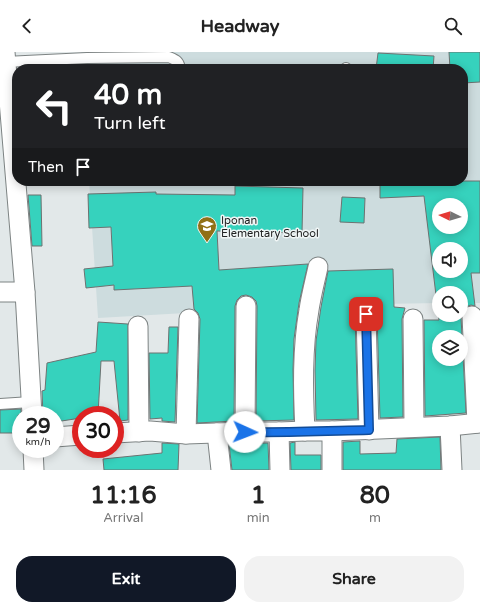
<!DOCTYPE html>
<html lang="en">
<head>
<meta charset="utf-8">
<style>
  :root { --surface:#fff; --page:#f2f2f2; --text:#222; --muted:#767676; --accent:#111827 }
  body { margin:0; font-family:"Varela Round",sans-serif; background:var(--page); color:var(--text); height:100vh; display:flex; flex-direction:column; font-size:15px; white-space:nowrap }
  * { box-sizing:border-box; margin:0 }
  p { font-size:13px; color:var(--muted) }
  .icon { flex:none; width:22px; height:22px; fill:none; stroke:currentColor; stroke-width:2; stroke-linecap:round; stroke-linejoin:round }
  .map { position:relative; height:418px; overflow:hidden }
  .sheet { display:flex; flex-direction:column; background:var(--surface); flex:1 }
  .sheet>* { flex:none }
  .banner { position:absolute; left:12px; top:12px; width:456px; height:122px; border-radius:16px; box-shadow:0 2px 10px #0003; background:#202124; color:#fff; overflow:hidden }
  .needle { width:26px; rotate:275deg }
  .fabs { position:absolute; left:432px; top:146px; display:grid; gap:8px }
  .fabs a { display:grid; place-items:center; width:36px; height:36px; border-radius:50%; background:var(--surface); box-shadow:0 2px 10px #0003; font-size:20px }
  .speed { position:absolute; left:12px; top:354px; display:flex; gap:8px; font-size:20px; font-weight:700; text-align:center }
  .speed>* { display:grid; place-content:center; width:52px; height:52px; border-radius:50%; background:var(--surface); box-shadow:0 2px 10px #0003; line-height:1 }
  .speed small { font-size:10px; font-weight:400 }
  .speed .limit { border:6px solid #d22; background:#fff; color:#111 }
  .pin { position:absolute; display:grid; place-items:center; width:34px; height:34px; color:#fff; margin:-17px; border-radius:8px; box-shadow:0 2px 6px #0006 }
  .me { position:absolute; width:44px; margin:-22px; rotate:92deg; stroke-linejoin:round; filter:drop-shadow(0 0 3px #0008) }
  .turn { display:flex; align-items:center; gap:14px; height:84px; padding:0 16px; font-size:18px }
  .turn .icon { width:52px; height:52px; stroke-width:2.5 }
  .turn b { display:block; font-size:28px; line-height:34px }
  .then { display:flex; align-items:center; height:38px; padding:0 16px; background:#0003; gap:8px; font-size:15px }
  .eta { display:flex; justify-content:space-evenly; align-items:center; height:68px; text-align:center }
  .eta b { font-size:24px; font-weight:700; line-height:28px }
  .button { display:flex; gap:8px; margin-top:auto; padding:8px 16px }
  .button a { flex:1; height:46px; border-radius:16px; background:var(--accent); color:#fff; font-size:16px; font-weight:700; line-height:46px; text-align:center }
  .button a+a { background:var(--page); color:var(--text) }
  header { display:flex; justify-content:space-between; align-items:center; height:52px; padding:0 16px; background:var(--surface); font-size:18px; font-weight:700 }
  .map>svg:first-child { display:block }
</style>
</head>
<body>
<header><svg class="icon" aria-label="back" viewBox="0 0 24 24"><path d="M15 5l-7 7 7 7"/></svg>Headway<svg class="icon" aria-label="search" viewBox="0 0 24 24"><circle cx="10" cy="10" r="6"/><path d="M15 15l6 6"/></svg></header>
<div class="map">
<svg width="480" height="418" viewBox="0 0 480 418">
  <rect width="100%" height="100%" fill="#e2e8e9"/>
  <path fill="#cddcde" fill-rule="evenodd" d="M81,0H480V251H461V241H439V251L325,253L98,266L89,129H463V17H82ZM439,153H461V175H439ZM439,197H461V219H439Z"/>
  <g fill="#36d2bd" stroke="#6d7271" fill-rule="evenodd">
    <path d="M449,0H480V30L463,31V17H450Z"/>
    <path d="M378,1L434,4L433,17H376Z"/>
    <path d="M380,129H480V221H471L475,254L471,253L466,255L462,259L461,265L466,361L425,364L424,268H439L424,144L380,146ZM439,153H461V175H439ZM439,197H461V219H439ZM439,241H461V263H439ZM439,285H461V307H439Z"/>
    <path d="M235,134L303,136L302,181L217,179L219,218L308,212L299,251L294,287L293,318L294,368L256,369L257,254L256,249L252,245L246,243L241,244L237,248L235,254L234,369L197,371L200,267L198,261L194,257L192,234L114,238V233L86,236L84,217L113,214L111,175L89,176L88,142L156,140V142L235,143Z"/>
    <path d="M28,143H41L42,194H32Z"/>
    <path d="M342,145L365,146L364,171L340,170Z"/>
    <path d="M393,217L394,255L405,256L402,267L403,365L380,366L377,262L376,257L372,253L365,251L361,252L357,256L355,262L358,367L316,368L315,318L316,289L321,255L328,219Z"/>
    <path d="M98,270L128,272V368L120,369L114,309H101L98,363H81V366L55,370V363H43L42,339L45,338L47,311L96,300Z"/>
    <path d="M169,275H178L175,370L162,369V366L150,367L149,301H168Z"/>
    <path d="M21,357V363H18V381H0V358Z"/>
    <path d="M440,385L441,418H343V390L360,389V402L396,401L397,387Z"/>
    <path d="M295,390V403H321V418H291L290,391Z"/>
    <path d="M162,391L179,392L178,418H104L103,407L162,401Z"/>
    <path d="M268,391L269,418H232L229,392Z"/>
  </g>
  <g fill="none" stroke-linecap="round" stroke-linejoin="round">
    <g stroke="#7d8383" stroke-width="12">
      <g id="lane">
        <path d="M5,10L87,6L169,5C176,8 179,9 180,17"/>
        <path d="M346,16V17"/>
        <path d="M0,352L31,350"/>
      </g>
    </g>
    <g stroke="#7d8383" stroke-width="21">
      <g id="street">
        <path d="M5,0L25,240L32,363"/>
        <path d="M0,240H25"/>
        <path d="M366,262L369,378"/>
        <path d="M472,264L477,371"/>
        <path d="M413,267L414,375"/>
        <path d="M138,274L139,380"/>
        <path d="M450,374L452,418"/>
        <path d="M305,379C303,339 302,297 309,258C311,244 315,229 318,215"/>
        <path d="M332,379V418"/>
        <path d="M245,380L246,254"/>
        <path d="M279,380L280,418"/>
        <path d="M115,381L150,379L186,382L245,380H279L305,379H332L450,374L480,371"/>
        <path d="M217,381L221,418"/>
        <path d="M186,382L189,267"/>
        <path d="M55,385L81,383"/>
        <path d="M33,397L34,418"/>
      </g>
    </g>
    <use href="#lane" stroke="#fff" stroke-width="10"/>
    <use href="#street" stroke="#fff" stroke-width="19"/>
  </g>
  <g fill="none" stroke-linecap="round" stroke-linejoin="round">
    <g stroke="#114b97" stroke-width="10">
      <path id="route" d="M245,380C286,381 328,379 369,378L366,262"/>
    </g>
    <use href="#route" stroke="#1a73e8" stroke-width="7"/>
  </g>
  <defs>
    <g id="school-pin" transform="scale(1)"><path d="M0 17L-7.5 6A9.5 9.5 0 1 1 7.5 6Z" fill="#917016" stroke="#f0f6f6"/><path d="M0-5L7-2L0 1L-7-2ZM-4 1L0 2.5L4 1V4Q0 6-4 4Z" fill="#fff"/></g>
  </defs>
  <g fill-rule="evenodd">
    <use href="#school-pin" x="207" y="174"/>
  </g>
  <g text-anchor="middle" stroke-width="3" stroke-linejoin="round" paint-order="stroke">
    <g font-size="11" fill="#202222" stroke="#f0f6f6" text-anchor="start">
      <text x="221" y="172">Iponan<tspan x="221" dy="13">Elementary School</tspan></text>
    </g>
  </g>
</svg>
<div class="fabs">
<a><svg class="needle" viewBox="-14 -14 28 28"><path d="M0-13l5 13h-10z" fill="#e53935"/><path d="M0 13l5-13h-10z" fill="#767676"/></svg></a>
<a><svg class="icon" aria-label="sound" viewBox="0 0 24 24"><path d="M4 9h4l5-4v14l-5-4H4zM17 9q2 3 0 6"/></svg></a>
<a><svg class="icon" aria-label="search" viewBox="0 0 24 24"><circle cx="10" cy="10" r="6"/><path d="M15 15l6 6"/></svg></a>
<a><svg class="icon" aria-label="layers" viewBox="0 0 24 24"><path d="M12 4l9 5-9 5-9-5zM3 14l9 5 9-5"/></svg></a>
</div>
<div class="speed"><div>29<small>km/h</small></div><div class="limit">30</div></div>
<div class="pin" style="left:366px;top:262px;background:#d93025"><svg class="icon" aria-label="arrive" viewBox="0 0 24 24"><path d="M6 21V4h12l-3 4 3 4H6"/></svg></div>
<svg class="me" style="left:245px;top:380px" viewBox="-20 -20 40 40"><circle r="19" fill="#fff"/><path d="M0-13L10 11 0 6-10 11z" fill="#1a73e8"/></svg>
<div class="banner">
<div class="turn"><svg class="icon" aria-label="left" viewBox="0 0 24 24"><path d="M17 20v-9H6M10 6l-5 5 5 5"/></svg><div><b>40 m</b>Turn left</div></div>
<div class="then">Then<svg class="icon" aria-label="arrive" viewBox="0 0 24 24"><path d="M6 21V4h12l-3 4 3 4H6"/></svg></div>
</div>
</div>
<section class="sheet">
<div class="eta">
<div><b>11:16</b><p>Arrival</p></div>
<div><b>1</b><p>min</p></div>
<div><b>80</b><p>m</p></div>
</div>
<div class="button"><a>Exit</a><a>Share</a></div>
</section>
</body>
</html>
